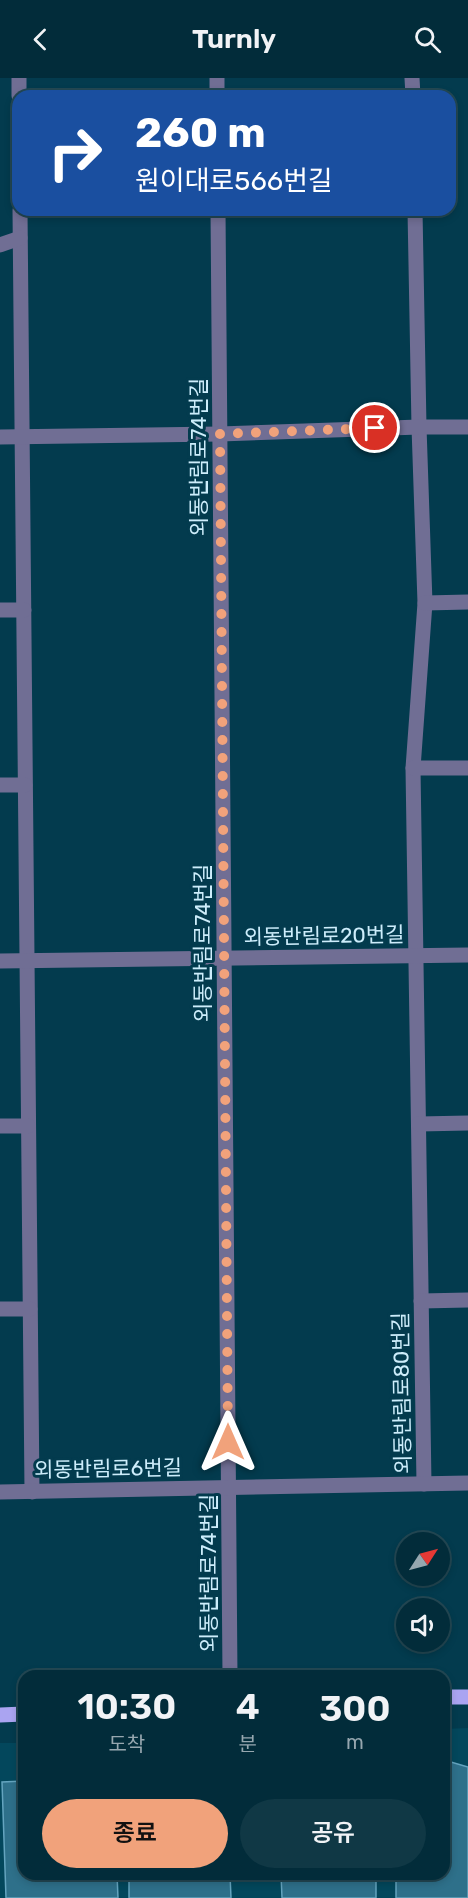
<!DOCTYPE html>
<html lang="ko">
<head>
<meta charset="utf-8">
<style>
  :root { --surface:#022c3a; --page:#103845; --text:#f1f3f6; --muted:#96a7af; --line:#234854; --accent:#f1a27b }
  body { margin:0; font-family:Rubik,"Noto Sans KR",sans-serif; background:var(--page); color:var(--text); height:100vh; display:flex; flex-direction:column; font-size:22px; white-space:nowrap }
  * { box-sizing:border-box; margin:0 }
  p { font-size:20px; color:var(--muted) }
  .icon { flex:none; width:33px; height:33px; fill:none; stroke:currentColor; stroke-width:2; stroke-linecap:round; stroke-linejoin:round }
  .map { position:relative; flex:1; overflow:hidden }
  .details { position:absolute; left:18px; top:1592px; width:432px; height:210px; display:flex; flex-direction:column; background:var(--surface); border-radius:18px; box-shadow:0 3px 9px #0003,0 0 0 2px var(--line) }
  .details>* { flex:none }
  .banner { position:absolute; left:12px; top:12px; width:444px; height:126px; border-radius:18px; box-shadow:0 3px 9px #0003,0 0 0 2px var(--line); background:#1a4fa0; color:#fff; overflow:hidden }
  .needle { width:39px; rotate:54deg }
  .controls { position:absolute; left:396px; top:1454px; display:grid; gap:12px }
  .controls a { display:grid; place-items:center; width:54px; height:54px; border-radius:50%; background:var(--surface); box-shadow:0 3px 9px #0003,0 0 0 2px var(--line); font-size:30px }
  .pin { position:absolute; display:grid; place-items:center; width:51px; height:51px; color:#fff; margin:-26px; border:3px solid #fff; border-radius:50%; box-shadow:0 2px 6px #0007 }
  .me { position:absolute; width:66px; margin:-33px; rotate:0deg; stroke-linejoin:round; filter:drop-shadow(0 0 4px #0008) }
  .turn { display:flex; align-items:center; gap:21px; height:126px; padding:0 24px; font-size:27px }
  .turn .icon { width:78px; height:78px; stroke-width:2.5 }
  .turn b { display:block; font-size:42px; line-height:51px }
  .eta { display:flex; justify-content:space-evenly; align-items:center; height:102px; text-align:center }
  .eta b { font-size:36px; font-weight:600; line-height:42px }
  .primary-button { display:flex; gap:12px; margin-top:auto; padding:12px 24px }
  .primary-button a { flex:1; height:69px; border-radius:36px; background:var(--accent); color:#111; font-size:24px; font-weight:600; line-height:69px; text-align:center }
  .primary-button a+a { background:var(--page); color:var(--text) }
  header { display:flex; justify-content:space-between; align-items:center; height:78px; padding:0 24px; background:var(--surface); font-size:27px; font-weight:600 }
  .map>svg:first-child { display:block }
</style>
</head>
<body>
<header><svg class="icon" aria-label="back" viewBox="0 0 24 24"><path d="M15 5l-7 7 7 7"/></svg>Turnly<svg class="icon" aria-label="search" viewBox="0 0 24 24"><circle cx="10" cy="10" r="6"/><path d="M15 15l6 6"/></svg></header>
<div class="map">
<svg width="468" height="1820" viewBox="0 0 468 1820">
  <rect width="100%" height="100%" fill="#033b4e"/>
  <path fill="#03475c" d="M468,1650V1820H0V1665H24V1796H444V1651Z"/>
  <g fill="#2e708a" stroke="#64a4bf" stroke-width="1.5">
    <path d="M444,1682L468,1689V1820H396V1796H444Z"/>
    <path d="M24,1703V1796H117L118,1820H6L2,1704Z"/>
    <path d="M129,1796H230L231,1820H129Z"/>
    <path d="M281,1796H376V1820H282Z"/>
  </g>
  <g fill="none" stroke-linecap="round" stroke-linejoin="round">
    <g stroke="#706e94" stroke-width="15">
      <path d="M19,0V18"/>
      <path d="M217,0V18"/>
      <path d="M412,0L413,18"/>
      <path d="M20,132L32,1414"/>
      <path d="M218,132L230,1598"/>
      <path d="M415,132L419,349L425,525L413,690L424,1406"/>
      <path d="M0,167L20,160"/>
      <path d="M0,359L220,356L419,349H468"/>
      <path d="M425,525L468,524"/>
      <path d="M0,532H24"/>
      <path d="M413,690H468"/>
      <path d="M0,707H25"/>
      <path d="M0,883L468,877"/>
      <path d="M419,1046L468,1045"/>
      <path d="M0,1048H28"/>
      <path d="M421,1223L468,1222"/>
      <path d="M0,1231H30"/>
      <path d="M0,1414L468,1405"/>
    </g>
    <g stroke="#aaa4f1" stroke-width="15">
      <path d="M444,1619H468"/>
      <path d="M0,1637L24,1636"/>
    </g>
  </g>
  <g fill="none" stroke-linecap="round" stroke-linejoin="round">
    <path stroke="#f1a27b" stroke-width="10" stroke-dasharray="0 18" d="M228,1364L220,356L375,350"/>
  </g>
  <g text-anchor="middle" stroke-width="6" stroke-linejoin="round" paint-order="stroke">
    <g font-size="21" fill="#cdedfb" stroke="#033b4e">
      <text transform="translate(199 379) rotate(-90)" y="7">외동반림로74번길</text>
      <text transform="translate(324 858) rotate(-1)" y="7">외동반림로20번길</text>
      <text transform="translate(203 865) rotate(-90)" y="7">외동반림로74번길</text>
      <text transform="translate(402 1315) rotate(-91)" y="7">외동반림로80번길</text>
      <text transform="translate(108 1391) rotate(-1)" y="7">외동반림로6번길</text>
      <text transform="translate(209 1495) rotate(-90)" y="7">외동반림로74번길</text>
    </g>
  </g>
</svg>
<div class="controls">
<a><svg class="needle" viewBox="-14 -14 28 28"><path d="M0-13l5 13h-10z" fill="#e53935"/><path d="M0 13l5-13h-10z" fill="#96a7af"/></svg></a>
<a><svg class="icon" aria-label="sound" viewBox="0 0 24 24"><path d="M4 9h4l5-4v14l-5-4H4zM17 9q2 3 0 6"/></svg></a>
</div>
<div class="pin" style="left:375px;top:350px;background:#d93025"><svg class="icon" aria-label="arrive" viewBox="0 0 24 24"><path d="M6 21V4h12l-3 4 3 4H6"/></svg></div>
<svg class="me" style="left:228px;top:1364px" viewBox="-20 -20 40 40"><path d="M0-17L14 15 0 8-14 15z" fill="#f1a27b" stroke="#fff" stroke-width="4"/></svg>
<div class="banner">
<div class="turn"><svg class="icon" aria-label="right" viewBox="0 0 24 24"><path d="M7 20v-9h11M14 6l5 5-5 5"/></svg><div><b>260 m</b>원이대로566번길</div></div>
</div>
<section class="details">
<div class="eta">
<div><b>10:30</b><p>도착</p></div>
<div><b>4</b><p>분</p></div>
<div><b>300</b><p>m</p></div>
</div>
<div class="primary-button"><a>종료</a><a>공유</a></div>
</section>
</div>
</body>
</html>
